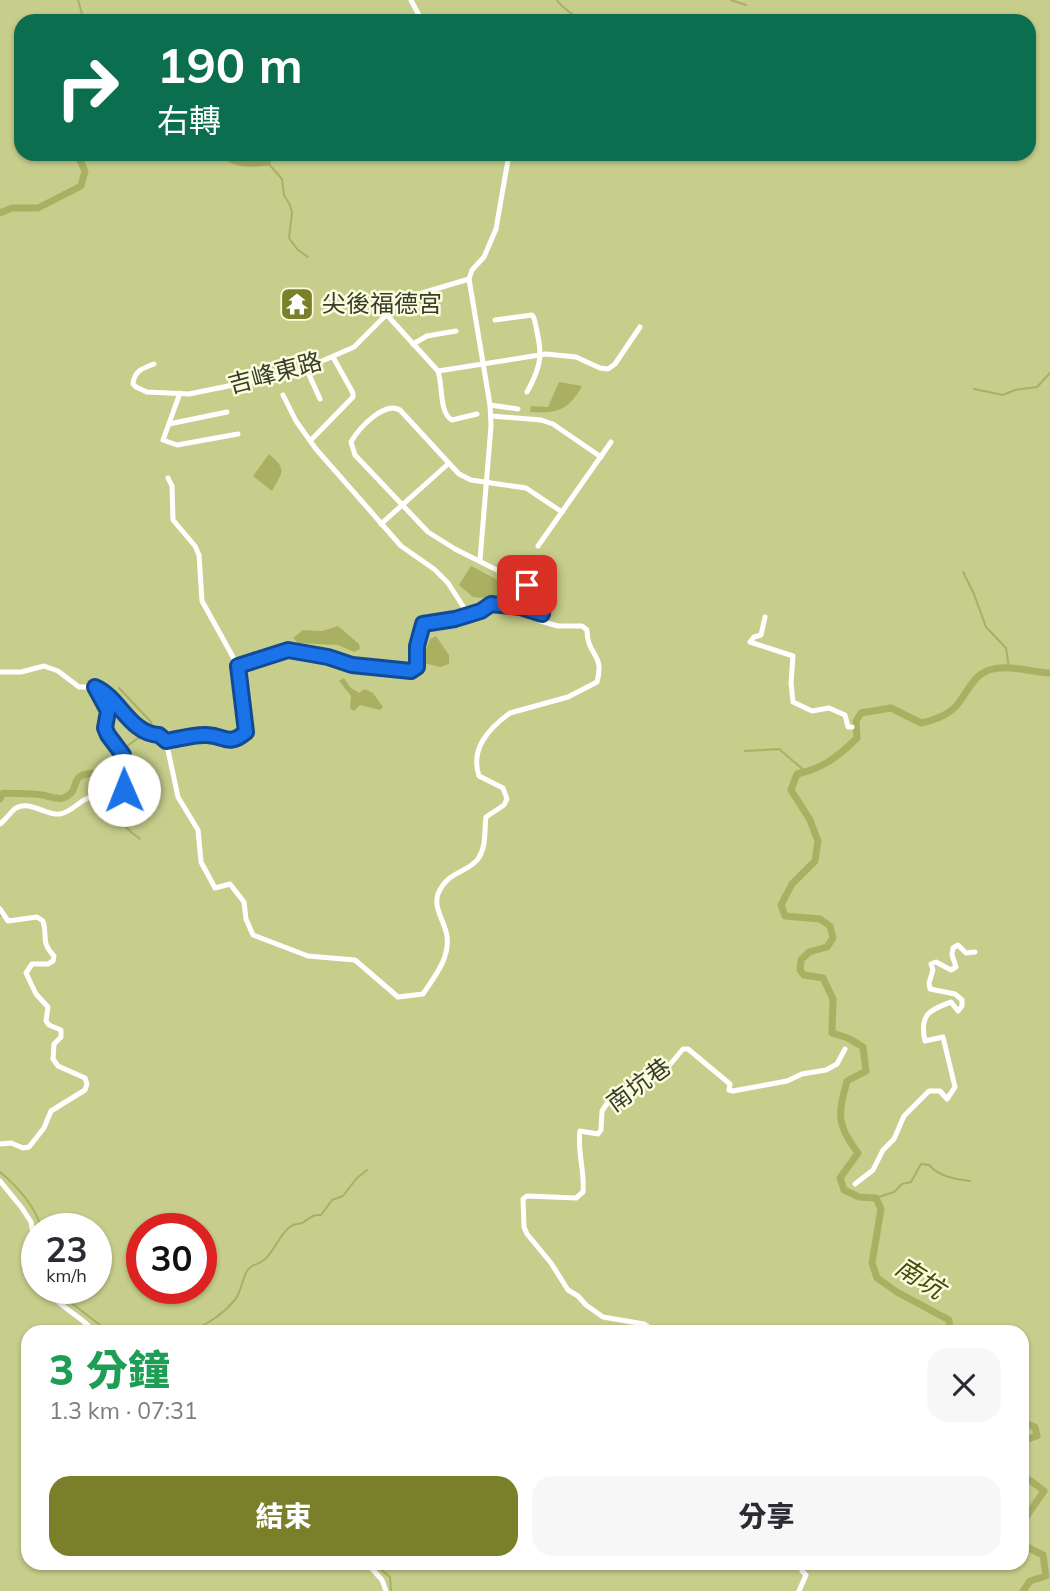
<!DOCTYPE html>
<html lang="zh-TW">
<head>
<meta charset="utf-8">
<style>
  :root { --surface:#fff; --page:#f7f7f7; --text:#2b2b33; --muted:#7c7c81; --accent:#7a802a }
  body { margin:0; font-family:Mulish,"Noto Sans TC",sans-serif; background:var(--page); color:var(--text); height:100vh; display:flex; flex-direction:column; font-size:26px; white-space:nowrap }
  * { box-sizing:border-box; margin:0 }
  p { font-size:23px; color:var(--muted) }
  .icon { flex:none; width:38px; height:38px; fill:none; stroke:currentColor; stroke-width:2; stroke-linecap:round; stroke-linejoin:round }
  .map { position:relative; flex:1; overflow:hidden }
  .side { position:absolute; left:21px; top:1325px; width:1008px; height:245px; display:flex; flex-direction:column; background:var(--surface); border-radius:21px; box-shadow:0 2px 5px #0004 }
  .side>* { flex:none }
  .banner { position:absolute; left:14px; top:14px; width:1022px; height:147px; border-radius:21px; box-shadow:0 2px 5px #0004; background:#0b6e4f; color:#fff; overflow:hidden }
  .speed { position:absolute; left:21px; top:1213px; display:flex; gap:14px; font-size:35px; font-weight:700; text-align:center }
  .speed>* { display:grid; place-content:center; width:91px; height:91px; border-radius:50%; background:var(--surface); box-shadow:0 2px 5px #0004; line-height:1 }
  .speed small { font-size:18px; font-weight:400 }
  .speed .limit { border:10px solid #d22; background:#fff; color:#111 }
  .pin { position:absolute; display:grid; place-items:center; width:60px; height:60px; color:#fff; margin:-30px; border-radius:14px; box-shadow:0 4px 10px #0006 }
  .me { position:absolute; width:77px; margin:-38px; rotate:359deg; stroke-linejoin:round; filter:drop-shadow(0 0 5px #0008) }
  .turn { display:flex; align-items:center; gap:24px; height:147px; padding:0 28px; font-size:32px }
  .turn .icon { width:91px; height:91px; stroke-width:2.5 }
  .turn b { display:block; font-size:49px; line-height:60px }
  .round { display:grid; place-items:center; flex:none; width:74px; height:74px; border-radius:21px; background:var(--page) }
  .headline { display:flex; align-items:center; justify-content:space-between; height:119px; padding:0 28px }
  h1 { font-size:42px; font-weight:800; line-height:52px; color:#1e9e55 }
  .cta { display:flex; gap:14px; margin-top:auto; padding:14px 28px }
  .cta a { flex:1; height:80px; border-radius:21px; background:var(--accent); color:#fff; font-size:28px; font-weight:800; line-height:80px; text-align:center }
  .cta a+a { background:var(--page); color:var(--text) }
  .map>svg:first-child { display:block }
</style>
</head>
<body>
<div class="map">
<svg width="1050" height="1591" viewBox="0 0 1050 1591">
  <rect width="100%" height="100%" fill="#fafedc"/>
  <path fill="#c7cd8b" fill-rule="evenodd" d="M0,0H1050V1591H0ZM21,21H1029V154H21ZM37,1228H96V1288H37ZM142,1228H201V1288H142ZM28,1332H1022V1563H28Z"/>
  <g fill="#aab062">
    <path d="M559,382L582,386C569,410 557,414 530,412L531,406L548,407Z"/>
    <path d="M269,454C288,470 282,472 272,491L253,476Z"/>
    <path d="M471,566L513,588L507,600L473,597L459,585Z"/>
    <path d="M338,626L359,644L360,649L354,652L338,645L298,643L293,638L303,630L322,631Z"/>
    <path d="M436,636L449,655V664L440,667L424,663V655L430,639Z"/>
    <path d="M344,678L350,687L359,693L365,689L373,693L383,707L380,710L360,705L354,711L350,708L351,696L339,681Z"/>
  </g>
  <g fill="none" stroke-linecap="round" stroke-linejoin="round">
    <g stroke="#aab062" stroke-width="2">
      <path d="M78,0L82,14L88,21"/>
      <path d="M557,0C562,9 573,12 579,21"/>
      <path d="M731,0L746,5"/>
      <path d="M322,21L326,17"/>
      <path d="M284,154L267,162L282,179L284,195L290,205L292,213L289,238L297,249L308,257"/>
      <path d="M974,389L1003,395L1015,390L1037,387L1050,373"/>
      <path d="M963,572L974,594L986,627L1006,648L1009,668"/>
      <path d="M119,688L151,722L153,733"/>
      <path d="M122,750L138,738H150"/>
      <path d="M745,751L779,749L806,772"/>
      <path d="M120,755L121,767"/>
      <path d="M99,773L122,776"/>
      <path d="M100,774C108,803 114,821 140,839"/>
      <path d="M0,914V916"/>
      <path d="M0,1172C17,1186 36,1207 41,1228"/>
      <path d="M876,1198L894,1192L902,1184L911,1182L921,1164L929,1165C940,1177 955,1179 970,1181"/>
      <path d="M52,1288L109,1332"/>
      <path d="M191,1332C208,1323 221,1316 234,1301C242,1292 241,1281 247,1271C251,1264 258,1265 264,1260C275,1251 280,1233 291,1226C294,1224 298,1224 302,1223C309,1219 312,1214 321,1215L332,1200L343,1196L356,1179L367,1170"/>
      <path d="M373,1563L390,1577L391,1591"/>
    </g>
    <g stroke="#aab062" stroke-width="7">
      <path d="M223,154C236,165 250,164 267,162"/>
      <path d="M0,213L12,208H38L81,186L85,171L77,154"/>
      <path d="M0,799L3,793C16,794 30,793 42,795C49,796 56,800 63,798C84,791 64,772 99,773"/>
      <path d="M950,1332L949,1320L897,1292L877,1278L872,1263L881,1209L876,1198L859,1197L844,1190L840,1178L858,1153C836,1124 838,1115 847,1081L866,1071L863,1047L848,1038L832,1033L833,999L823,978L804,975L800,970L801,960L809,952L827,947L833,938L830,926L820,919L785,916L781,905L792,884L815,861L818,841L810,820L791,790L797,774C822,769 839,756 857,738L856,721L861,713L891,708L921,723C934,720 947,716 956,706C967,694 972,676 989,670C1009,664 1030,672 1050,673"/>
      <path d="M1022,1422L1035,1427L1037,1436L1022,1441"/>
      <path d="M1022,1477L1031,1481L1044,1491L1024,1520L1022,1527"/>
      <path d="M1022,1541L1023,1545L1043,1555L1046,1576L1030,1581L1023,1591"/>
    </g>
    <g stroke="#fff" stroke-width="5">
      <path d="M411,0L422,21"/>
      <path d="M386,314L438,371C443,386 439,413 452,420L477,414"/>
      <path d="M495,320L532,315L534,318C542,352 544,362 527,392"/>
      <path d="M413,344L427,336L456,331"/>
      <path d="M154,364C143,368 134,371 133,384L136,387L147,392L189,394L297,372L354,347L402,299L469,279"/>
      <path d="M306,368L320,399"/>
      <path d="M438,371L546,354L576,357L600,368L608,369L615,364L640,327"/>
      <path d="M180,393L163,440L177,445L238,434"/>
      <path d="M283,395L296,421L316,449L401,546L434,569L448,583L468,614"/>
      <path d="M490,405L518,409"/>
      <path d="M491,416L541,420L553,424L601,457"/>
      <path d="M169,424L227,412"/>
      <path d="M311,440L353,397V393L333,357"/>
      <path d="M381,524L448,464"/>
      <path d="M538,546L611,442"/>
      <path d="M480,560L491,426L490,405L469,279L472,270L484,257L496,229L509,154"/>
      <path d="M765,617L761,635L754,637L750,642L793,656L791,683L793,702L812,711L829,708L845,715L848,727H852"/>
      <path d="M238,666L288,650L328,657L352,665L411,671L417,667V646L423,624L455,619L481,611L491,604L520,607L542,614C544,601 537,594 527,585L455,549L428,532L355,455L351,442C359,428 384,401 400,410L459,474L471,480L526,488L562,512"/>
      <path d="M0,672H21L44,666L58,671L79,687H95L103,691L112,702L147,734L159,735L166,741L178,797L198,830L201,862L215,888L230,884L244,902L246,919L253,935L308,956L355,960L398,997L423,994C435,976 450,958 447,936C445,922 433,908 438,894C447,871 466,874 478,859C487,846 484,830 486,817L504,805L507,799L503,788L479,776C470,749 488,729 510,713L568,697L597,682C605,653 587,656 587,630L582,626H558L540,621L542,614"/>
      <path d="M166,741C179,739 194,734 207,735C226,736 227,746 246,732L238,666L202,601L199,555L195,546L173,520L172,486L168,478"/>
      <path d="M0,824C6,820 10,812 16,808C29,800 47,816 60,814C79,811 88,782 108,808L118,801L124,790V764L122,751L108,735L105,728L108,711L95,687"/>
      <path d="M0,909L8,921L37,917L43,921C48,937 40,941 54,956L53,961L48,964H32L26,973L36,994L48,1007L46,1021L49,1025L61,1030V1037L54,1044L53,1059L58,1066L85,1078L87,1084L85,1090L51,1111L44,1128L29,1147L23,1148L11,1143L0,1144"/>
      <path d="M0,1181L22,1208L31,1222L37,1259"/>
      <path d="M855,1184L873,1170L883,1150L894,1139L904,1116L929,1091H940L947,1099L955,1087L943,1037L925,1041C919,1014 930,1010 951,1002L958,1011L962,1006V1000L955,994L930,989L929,983L933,970L931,964L936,962L951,970L956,967L952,955L953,948L958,945L966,953L975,952"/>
      <path d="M47,1288C58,1307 81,1316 95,1332"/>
      <path d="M657,1332L644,1324L603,1317L586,1305L578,1296L568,1290L551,1263L527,1234L524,1227L523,1199L527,1196L576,1198L583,1192C585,1171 577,1152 580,1131L598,1134L601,1130L602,1111L608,1102L633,1089L644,1079L663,1073L683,1049H688L730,1084L729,1090L733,1091L787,1081L802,1074L826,1070L837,1064L845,1049"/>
      <path d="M675,1332L686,1330L694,1332"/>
      <path d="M367,1563L382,1580L386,1591"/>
      <path d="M799,1591L806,1575L802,1571L805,1566L804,1563"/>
    </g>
  </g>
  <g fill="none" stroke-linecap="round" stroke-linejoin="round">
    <g stroke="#114b97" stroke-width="18">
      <path id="route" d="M124,790L123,755L108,735L105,728L108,711L95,687C119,697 130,734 159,735L166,741C179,739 194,734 207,735C226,736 228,747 246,732L238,666L288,650L328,657L352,665L411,671L417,667V646L423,624L455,619L481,611L491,604L520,607L542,614C544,601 537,594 527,585"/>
    </g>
    <use href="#route" stroke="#1a73e8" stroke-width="12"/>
  </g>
  <defs>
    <g id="temple-square" transform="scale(1.75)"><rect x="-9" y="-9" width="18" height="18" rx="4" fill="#7a802a" stroke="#fafedc"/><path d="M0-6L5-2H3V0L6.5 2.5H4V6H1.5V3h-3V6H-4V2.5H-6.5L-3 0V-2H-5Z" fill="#fff"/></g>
  </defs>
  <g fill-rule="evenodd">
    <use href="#temple-square" x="297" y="304"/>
  </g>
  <g text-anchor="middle" stroke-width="5" stroke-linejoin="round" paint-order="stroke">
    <g font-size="24" fill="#3a3c2e" stroke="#fafedc" text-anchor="start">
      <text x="322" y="312">尖後福德宮</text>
    </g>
    <g font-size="24" fill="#3a3c2e" stroke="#fafedc">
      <text transform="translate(275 373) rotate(-15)" y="8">吉峰東路</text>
      <text transform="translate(639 1085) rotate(-36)" y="8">南坑巷</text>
    </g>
    <g font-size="26" font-style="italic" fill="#484c10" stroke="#fafedc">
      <text transform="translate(920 1278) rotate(32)" y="9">南坑</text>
    </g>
  </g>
</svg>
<div class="speed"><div>23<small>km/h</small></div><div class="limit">30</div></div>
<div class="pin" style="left:527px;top:585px;background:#d93025"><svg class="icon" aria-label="arrive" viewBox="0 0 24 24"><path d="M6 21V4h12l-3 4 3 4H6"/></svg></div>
<svg class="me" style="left:124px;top:790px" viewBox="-20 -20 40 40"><circle r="19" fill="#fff"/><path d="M0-13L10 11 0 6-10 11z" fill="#1a73e8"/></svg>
<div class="banner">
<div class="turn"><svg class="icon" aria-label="right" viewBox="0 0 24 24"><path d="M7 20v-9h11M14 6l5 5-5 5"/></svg><div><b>190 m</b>右轉</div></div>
</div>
<section class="side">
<div class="headline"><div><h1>3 分鐘</h1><p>1.3 km · 07:31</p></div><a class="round"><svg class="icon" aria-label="close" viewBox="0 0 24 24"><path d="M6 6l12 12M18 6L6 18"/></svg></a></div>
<div class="cta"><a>結束</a><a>分享</a></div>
</section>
</div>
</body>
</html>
